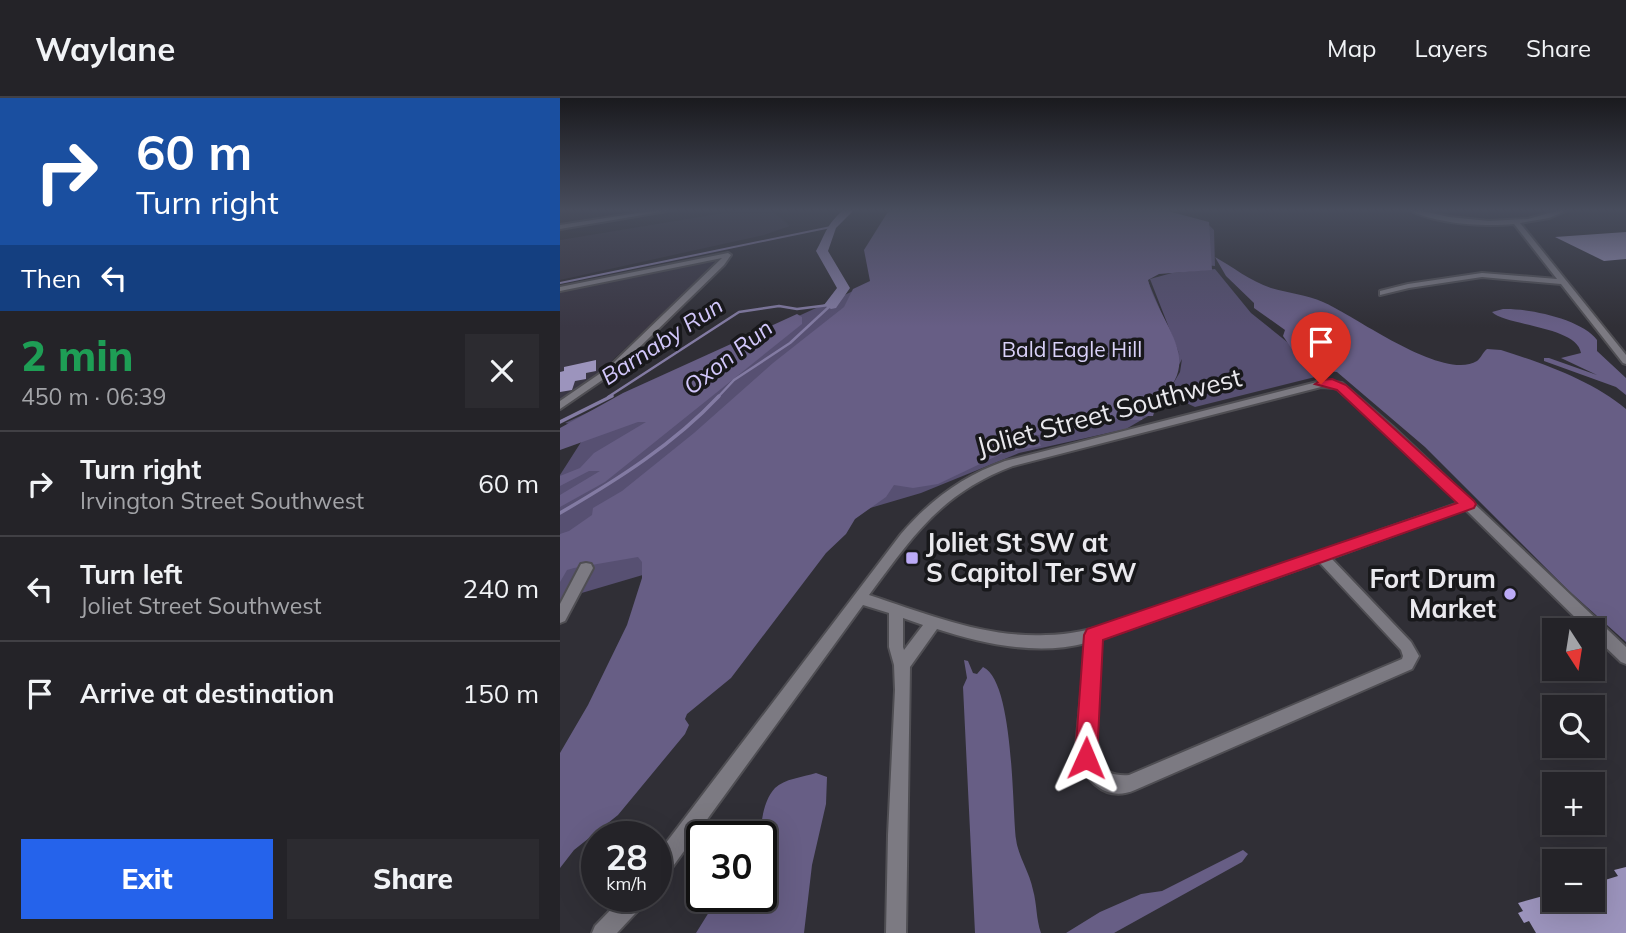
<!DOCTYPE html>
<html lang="en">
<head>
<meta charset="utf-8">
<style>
  :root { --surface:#242328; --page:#2c2b30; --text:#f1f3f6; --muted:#a3a4a8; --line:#414045; --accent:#2563eb }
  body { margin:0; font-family:Mulish,sans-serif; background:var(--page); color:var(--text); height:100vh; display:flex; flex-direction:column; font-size:26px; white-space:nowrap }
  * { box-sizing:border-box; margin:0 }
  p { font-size:23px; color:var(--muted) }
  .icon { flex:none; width:38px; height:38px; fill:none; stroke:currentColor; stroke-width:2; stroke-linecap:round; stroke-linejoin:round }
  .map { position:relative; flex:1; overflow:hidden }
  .sheet { display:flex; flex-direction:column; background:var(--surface); width:560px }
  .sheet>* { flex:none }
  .banner { background:#1a4fa0; color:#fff; overflow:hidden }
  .needle { width:46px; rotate:168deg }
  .fabs { position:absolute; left:982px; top:520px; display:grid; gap:14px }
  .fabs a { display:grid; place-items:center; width:63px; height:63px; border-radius:0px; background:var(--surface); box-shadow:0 7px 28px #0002,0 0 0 2px var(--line); font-size:35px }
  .speed { position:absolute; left:21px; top:723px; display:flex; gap:14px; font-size:35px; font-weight:700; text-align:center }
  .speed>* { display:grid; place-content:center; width:91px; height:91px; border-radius:50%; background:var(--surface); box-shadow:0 7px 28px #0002,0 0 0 2px var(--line); line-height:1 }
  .speed small { font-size:18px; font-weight:400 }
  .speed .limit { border:4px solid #111; border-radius:10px; background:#fff; color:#111 }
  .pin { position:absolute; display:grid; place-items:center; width:60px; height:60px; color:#fff; margin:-72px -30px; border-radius:50% 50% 50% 0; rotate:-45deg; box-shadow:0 0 7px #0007 }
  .pin .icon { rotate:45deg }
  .me { position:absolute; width:77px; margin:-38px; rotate:1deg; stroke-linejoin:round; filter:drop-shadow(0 0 5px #0008) }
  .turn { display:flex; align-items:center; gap:24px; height:147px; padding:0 21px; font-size:32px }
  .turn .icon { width:91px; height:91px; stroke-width:2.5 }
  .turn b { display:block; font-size:49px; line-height:60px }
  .then { display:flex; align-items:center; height:66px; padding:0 21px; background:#0003; gap:14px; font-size:26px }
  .round { display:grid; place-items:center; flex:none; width:74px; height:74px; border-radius:0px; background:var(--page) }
  .summary { display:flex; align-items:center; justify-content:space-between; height:119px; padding:0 21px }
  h1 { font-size:42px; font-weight:800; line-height:52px; color:#1e9e55 }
  .primary-button { display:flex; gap:14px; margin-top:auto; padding:14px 21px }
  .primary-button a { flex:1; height:80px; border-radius:0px; background:var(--accent); color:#fff; font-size:28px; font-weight:800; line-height:80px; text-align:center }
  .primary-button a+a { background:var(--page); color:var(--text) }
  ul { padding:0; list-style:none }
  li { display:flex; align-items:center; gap:21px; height:105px; padding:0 21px; border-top:2px solid var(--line) }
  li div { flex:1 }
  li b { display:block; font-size:26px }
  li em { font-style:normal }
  header { display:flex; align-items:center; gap:42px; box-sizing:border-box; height:98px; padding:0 35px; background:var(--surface); border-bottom:2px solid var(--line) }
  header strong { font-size:33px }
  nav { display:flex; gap:38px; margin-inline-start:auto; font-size:24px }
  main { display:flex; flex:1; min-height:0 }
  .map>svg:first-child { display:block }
</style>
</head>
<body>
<header>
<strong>Waylane</strong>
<nav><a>Map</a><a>Layers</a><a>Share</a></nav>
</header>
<main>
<section class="sheet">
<div class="banner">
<div class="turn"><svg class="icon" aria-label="right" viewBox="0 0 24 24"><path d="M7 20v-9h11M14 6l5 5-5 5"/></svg><div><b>60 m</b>Turn right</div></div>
<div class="then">Then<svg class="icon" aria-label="left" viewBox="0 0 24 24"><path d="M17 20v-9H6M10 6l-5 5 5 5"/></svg></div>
</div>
<div class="summary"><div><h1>2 min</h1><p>450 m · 06:39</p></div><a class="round"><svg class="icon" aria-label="close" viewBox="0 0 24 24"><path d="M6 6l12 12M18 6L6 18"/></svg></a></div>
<ul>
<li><svg class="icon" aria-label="right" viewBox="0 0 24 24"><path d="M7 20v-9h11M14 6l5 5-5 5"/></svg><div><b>Turn right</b><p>Irvington Street Southwest</p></div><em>60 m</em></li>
<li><svg class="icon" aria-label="left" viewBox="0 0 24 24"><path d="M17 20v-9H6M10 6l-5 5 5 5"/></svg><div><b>Turn left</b><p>Joliet Street Southwest</p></div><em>240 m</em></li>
<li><svg class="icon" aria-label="arrive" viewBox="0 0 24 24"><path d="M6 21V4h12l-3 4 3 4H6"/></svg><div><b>Arrive at destination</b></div><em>150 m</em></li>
</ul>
<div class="primary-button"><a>Exit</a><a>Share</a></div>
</section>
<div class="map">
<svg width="1066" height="835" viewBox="0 0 1066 835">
  <rect width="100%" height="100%" fill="#302f36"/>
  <g fill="#3a3744">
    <path d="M182,112H211L230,128L204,137L0,182V142Z"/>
    <path d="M150,162L158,164L31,282L0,304V193Z"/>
  </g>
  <path fill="#575072" d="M470,112H607L633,124L645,123L654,132L655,168L612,163L587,181L620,258L590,181L612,175L655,171L691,215L767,276L635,309L607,296L620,274L622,261L595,314L566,331L459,355L361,395L8,499L0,506V377L30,330L5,325Z"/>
  <g fill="#675e85">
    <path d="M329,112H604L649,124L652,172L599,176L588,182C598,224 646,263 599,300L580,299L569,303L575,311L587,308L595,311L593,318H583L582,322L534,321L507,335L476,337L481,348L443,355L378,386L353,390L334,387L326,399L295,421L286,436L266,455L171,580L127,616L125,621L129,627L125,636L58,717L14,752L0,770V655L28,607L67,527L82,480V464L78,459L14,470L7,472L0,484V436L9,433L32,417L33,410L62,393L134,335L213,265L284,209L293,191L310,183L304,152Z"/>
    <path d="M655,159C673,169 690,183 711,190C728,195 747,197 763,204C794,217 883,284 917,263C921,260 923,254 927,251L941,252C982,265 1033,283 1066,311V544L1008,492L865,349L777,274L751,271L736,257L723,238L725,232L694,210V205L666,178Z"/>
    <path d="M943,211C968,210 1022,221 1037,242V253L1066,280V297L1056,289L984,263V260H989L1037,277L1001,260L1021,255C1017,228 946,228 932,214Z"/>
    <path d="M237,216L242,219V226L45,384L0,409V397L40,373H29L0,388V378L20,370L34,355L86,324H78L0,352V330L63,295Z"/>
    <path d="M404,562L408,563L413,575L417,576L423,569C454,583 452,709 456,741C458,758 470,775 473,792C477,806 476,821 481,835H415L403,589L407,580Z"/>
    <path d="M256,675L267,679L266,706L252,767L244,835H136L159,798H201C201,769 194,712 215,690C224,681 243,679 256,675Z"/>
    <path d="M683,752L688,756L682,764L554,835H506L540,814L581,796L602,793Z"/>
  </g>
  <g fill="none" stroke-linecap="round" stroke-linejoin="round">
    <path stroke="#837ba3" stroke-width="2" d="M0,185L271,129"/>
    <g stroke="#837ba3" stroke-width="2.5">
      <path d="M48,299L179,214L219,208L237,211L269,207"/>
      <path d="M158,299L174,282L230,245L271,207"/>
    </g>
    <g stroke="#837ba3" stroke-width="3.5">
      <path d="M0,324L52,298"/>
      <path d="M0,415C57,382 114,346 159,298"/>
    </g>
    <path fill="#837ba3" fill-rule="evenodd" d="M283,112H294L276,130L268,153L290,190L276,210L271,211L264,207L277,190L256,153C267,133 265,129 283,112Z"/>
  </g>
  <g fill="#9c94bd">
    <path d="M1066,134V161L1044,163L995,139Z"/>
    <path d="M36,262V273L26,275V281L15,283L12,292L0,294V274L4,273V269Z"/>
    <path d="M1066,769V835H976L969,823L964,825L958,815L963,813L958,805L994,795V802H1032V786L1058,778L1054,772Z"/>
  </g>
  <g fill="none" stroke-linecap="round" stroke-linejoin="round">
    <g stroke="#4f4e53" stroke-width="4">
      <g id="minor">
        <path d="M98,112H112L0,131V127Z"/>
        <path d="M849,112H858L889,119L929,123L968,121L1000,112H1008L989,120L960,125L1066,257V266L1063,265L1001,186L922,179L849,190L820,197V193L848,186L922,175L997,181L954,126C923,129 877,126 849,112Z"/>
        <path d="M168,155L171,157L164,167L54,274L0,311V303L48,270L162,160L0,193V189Z"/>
        <path d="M761,283L782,285L833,329L1066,549V566L1061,564L1032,536V532H1028L905,411L771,460L851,544L859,558L852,571L575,692C543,706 521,678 516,649L526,545C477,558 424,546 377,531L350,569L346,835H326L328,737L335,592L334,567L329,549V515L303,507L103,782L96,785V758L341,436C370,402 403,378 445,363ZM761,289L776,290L825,333L899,405L555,525C532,531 510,537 486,537C425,540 367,516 309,497C353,438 381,395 453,368ZM759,464L841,552L843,558L842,561L569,677C555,678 543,675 536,662C529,646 540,563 541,541ZM343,520L363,527L344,552L343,549Z"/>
        <path d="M26,465L31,466L33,470L5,523L0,525V506L21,466Z"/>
        <path d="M64,798H88L85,805L57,835H32L35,828Z"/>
      </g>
    </g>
    <use href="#minor" fill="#7c7a82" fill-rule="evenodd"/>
  </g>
  <linearGradient id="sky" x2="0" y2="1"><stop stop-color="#1a1a1e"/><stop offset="0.49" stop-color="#484d5d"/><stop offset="1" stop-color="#484d5d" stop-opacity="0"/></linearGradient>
  <rect width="1066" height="229" fill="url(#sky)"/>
  <path fill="#e11d48" stroke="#92132f" stroke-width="2" d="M772,281L786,287L914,403L916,406L914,410L543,542L537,660L534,668L526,671L518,668L515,660L524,537L527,531L897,405L777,292L755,286L761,282Z"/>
  <g fill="#bbaaf6" stroke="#18181b" stroke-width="2.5">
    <rect x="345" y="453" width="14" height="14" rx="3.5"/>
    <circle cx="950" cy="496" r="7"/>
  </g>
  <g text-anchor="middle" stroke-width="7" stroke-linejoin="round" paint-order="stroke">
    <g font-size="21" fill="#d9d1f8" stroke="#18181b">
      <text x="512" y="259">Bald Eagle Hill</text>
    </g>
    <g font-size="23" font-style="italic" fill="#d2c7fb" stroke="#18181b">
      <text transform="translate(102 243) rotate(-33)" y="8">Barnaby Run</text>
      <text transform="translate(168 259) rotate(-38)" y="8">Oxon Run</text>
    </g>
    <g font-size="26" fill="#eae9ee" stroke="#18181b">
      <text transform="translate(549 314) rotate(-15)" y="9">Joliet Street Southwest</text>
    </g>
    <g font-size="26" font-weight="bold" fill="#eae9ee" stroke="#18181b" text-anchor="start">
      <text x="366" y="454">Joliet St SW at<tspan x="366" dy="30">S Capitol Ter SW</tspan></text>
      <text x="936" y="490" text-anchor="end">Fort Drum<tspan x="936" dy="30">Market</tspan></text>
    </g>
  </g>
</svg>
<div class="fabs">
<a><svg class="needle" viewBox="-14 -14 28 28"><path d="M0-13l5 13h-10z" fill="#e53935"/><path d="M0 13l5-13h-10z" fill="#a3a4a8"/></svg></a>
<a><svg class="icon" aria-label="search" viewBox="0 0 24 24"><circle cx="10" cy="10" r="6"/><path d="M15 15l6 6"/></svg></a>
<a>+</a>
<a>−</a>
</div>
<div class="speed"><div>28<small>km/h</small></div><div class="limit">30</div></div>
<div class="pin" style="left:761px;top:286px;background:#d93025"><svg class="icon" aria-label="arrive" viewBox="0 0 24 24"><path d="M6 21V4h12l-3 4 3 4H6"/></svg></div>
<svg class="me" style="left:526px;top:660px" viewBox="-20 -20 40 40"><path d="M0-17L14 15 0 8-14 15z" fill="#e11d48" stroke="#fff" stroke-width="4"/></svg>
</div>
</main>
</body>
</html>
